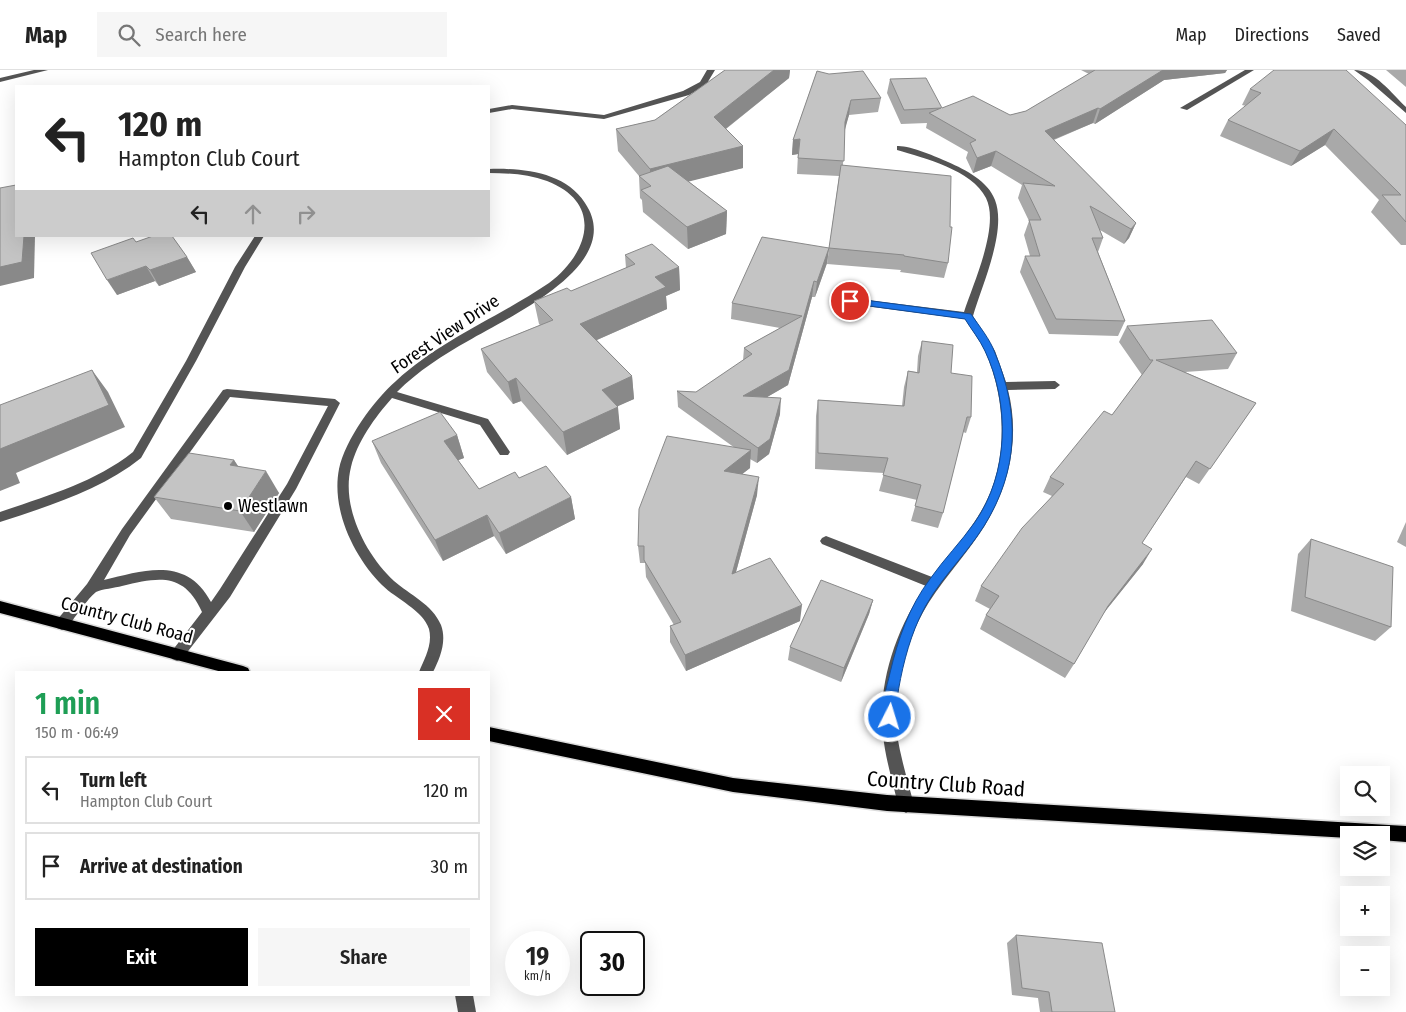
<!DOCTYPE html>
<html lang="en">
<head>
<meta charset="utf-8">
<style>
  :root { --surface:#fff; --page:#f6f6f6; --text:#222; --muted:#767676; --line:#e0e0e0; --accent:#000 }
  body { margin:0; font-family:"Fira Sans Condensed",sans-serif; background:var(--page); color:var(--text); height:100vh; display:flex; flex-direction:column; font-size:19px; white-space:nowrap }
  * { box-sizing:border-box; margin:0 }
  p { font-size:16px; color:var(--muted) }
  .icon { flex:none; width:28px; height:28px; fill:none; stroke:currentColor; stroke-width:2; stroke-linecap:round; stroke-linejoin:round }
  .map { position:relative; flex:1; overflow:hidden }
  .panel { position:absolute; left:15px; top:601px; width:475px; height:325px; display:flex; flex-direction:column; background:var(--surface); border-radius:0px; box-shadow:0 5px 20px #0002 }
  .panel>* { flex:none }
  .top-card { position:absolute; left:15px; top:15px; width:475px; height:152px; border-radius:0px; box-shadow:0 5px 20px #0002; background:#fff; color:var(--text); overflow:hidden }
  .tools { position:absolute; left:1340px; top:696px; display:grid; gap:10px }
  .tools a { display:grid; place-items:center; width:50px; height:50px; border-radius:0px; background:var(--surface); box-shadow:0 5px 20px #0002; font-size:25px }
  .speed { position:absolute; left:505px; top:861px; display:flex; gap:10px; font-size:25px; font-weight:700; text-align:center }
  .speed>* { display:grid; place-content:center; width:65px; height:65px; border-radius:50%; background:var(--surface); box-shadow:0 5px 20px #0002; line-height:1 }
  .speed small { font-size:12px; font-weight:400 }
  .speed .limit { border:2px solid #111; border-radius:8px; background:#fff; color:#111 }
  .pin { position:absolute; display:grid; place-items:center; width:42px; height:42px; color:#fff; margin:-21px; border:2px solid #fff; border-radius:50%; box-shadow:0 1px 5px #0007 }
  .me { position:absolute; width:55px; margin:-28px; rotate:5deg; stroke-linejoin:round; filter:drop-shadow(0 0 4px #0008) }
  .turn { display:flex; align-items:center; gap:18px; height:105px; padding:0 20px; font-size:22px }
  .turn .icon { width:65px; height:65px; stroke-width:2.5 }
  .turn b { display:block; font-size:35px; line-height:42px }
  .lanes { display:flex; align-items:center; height:48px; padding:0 20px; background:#0003; justify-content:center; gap:25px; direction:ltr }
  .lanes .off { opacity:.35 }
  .round { display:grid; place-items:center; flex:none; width:52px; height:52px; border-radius:0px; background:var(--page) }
  .overview { display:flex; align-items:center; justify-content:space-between; height:85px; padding:0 20px }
  h1 { font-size:30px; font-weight:600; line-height:38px; color:#1e9e55 }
  .button { display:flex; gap:10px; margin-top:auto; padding:10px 20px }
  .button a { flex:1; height:58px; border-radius:0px; background:var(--accent); color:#fff; font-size:20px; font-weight:600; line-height:58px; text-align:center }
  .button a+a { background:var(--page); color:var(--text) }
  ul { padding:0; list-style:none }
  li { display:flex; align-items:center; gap:15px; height:68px; margin:0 10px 8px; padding:0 10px; border:2px solid var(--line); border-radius:0px }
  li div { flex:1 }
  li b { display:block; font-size:19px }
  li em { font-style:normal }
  header { display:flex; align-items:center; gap:30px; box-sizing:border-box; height:70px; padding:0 25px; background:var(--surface); border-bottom:1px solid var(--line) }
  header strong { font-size:24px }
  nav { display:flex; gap:28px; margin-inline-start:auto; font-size:18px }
  .search { width:350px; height:45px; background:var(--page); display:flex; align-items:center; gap:12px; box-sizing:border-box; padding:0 18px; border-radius:0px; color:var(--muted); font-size:19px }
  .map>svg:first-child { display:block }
</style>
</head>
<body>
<header>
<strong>Map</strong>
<div class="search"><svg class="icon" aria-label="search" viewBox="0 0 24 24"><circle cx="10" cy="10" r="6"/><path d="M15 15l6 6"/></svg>Search here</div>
<nav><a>Map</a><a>Directions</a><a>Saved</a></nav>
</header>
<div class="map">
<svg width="1406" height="942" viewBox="0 0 1406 942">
  <rect width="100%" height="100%" fill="#fff"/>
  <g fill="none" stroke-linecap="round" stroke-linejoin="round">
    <g stroke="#dbdbdb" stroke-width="3">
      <g id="major">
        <path d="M0,531L243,596L248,598L250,602H222L0,543Z"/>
        <path d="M489,657L733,708L887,725L1406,756V772L1381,770V765H1349V768L887,741L733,722L489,671Z"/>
      </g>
    </g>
    <g fill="#545454" fill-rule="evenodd">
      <path d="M34,0H48L0,12V8Z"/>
      <path d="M707,0H715L706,15L689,25L604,49L512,39L489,43V39L512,35L604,45L683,21L700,12Z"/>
      <path d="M1245,0H1254L1187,40L1180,38Z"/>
      <path d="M1354,0C1375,0 1392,24 1406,37V43L1368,10Z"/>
      <path d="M897,76C909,75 937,87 948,92C966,100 988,111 995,130C1007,161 982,215 973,246L995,281L1006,312L1055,311L1060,315L1055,319L1008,320C1022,374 1006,429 973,473C954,499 931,524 917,554C903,587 892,629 897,665C901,689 908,712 914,735L911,740L906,743L901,740L898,735C893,712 885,688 883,664C877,614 897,556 926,516L822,474L820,471L822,468L826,466L932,507C950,484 970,462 984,436C1009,390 1006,328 985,281C980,270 971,259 965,249L850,234L845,231L850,228L964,242C973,214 1000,156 986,128C972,100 924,88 897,80Z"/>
      <path d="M489,99C523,98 565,102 585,133C627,195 508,247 468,271C443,285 418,301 397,322L488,349L510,382L508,385H500L480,355L392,328C375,347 357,372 351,397C341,436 365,484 394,511C410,525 432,534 441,555C447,571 440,588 433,602H419C424,589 433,575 429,559C423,540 396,529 382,515C354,487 331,440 339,399C345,370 374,330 396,311C440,270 499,247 549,213C589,183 604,133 547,111C528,104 508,103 489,103Z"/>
      <path d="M255,166H264L245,197L196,291L141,388C101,420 49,436 0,452V442C46,426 94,413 133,382L186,291L235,197Z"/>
      <path d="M227,319L335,329L340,333L296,419L230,527L182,589L177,591L172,589L170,585L172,581L202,542C184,502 159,507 122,516C115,518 102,519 96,522C89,527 73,550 67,558L62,560L57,558L55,554L57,550L87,514L122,459L223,320ZM230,327L328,336L287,414L220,519L211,532C187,486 144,500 104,510L130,465Z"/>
      <path d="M455,925H473L476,942H458Z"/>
    </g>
    <use href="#major" fill="#000" fill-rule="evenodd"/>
  </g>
  <g fill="#a9a9a9">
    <path d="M725,0H790L789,8L726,59L743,76V98L688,111L727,141L726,164L688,179L643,142L642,130L640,128L639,106L618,81L616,59L655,50Z"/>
    <path d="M1081,0H1227L1225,3L1164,10L1095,54L1093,53L1054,70L1136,153L1129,168L1124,174L1100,160L1103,168L1098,182L1125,251L1118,266L1049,264L1020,202L1025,186H1030L1024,165L1029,151L1018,128L1022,115L991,96L973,103L966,88L968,82L926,58L927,53L901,54L887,23L890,9L942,38L1010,45L1026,41L1089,4Z"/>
    <path d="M1386,0H1406V17Z"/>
    <path d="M817,1L881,28L878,42L849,45L844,60L843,95L948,193L944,208L900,202L901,200L827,194L839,106L797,104L798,84L792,85L793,70Z"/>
    <path d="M1250,19L1406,55V175H1401L1371,142L1379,130L1325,75L1291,96L1220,66L1228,50L1246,36L1242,35Z"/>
    <path d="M136,172L187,187L196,202L159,216L155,211L117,225Z"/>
    <path d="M829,178L827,193L815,227H812L788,315L767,327L780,344L769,384L757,393L750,389V398L742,404L757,425L736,502L800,551L686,601L670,572V556L674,555L646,507L645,493H640L638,476L735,378L678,337L677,321L696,322L743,291L744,278L780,258L731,249L732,233Z"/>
    <path d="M625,185L679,197L680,220L666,226L667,239L597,270L632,306L634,329L617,336L620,359L567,385L521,331L513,334L487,302L481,279L540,255L539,254L534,231L571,221L626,198Z"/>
    <path d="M1127,256L1237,283L1228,299L1185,302L1256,333L1199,414L1186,407L1142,473L1143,494L1103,544L1074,594L1065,608L980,559L986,545L990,539L975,531L981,516L1052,426L1043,422L1050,407L1112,345L1142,305L1119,272Z"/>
    <path d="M922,271L951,303L971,347L966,363L963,362L943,443L938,458L911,451L917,430L879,421L884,403L815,399L816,346L818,330L902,336L904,317L908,301L917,302L918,286Z"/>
    <path d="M457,365L464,388L458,390L479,419L519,408L571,427L575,449L506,484L494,466L443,491L381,393L372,371Z"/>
    <path d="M234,390L238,396L279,423L254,462L171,449L154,427Z"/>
    <path d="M1406,452V477L1397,472Z"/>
    <path d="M1311,469L1391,557L1375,571L1291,541L1298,484Z"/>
    <path d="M873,530L869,544L841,612L788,590L790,577Z"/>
    <path d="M1016,865L1115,942H1040L1038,928L1012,925L1007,873Z"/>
  </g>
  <g fill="#898989">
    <path d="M774,0H790L789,8L714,68V47Z"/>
    <path d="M1163,0H1227L1225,3L1164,10L1095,54L1100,39Z"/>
    <path d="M851,30L849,45L843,67L845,52Z"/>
    <path d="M1098,38L1093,53L1040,75L1045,61Z"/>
    <path d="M1334,59L1325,75L1291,96L1300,81Z"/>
    <path d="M800,69L798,84L792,85L793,70Z"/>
    <path d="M743,76V98L651,121L650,99Z"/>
    <path d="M996,81L991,96L973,103L977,88Z"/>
    <path d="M727,141L726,164L688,179L687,157Z"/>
    <path d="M1136,153L1129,168L1124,174L1131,159Z"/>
    <path d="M24,166H35L34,208L0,216V197Z"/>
    <path d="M829,178L827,193L815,227L817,212Z"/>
    <path d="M187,187L196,202L159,216L150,200Z"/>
    <path d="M146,196L155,211L117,225L107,210Z"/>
    <path d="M679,197L680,220L666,226L667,239L583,276L580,254L655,207Z"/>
    <path d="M814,211L812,227L788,315L743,341V326L789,300Z"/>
    <path d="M92,300L108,322L125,357L16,403L20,413L0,421V379Z"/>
    <path d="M632,306L634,329L605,342L602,320Z"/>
    <path d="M516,308L521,331L513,334L508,312Z"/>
    <path d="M781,328L780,344L769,384L757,393L758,378Z"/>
    <path d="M618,337L620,359L567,385L563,362Z"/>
    <path d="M457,365L464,388L451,393L444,371Z"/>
    <path d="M751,380L750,398L723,419L724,401Z"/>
    <path d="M234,390L248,412L230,395Z"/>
    <path d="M266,401L279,423L254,462L240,441Z"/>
    <path d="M759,407L757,425L731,520L732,504Z"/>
    <path d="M571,427L575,449L506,484L499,463Z"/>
    <path d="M487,445L494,466L443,491L435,470Z"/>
    <path d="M1152,479L1143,494L1098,550L1108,536Z"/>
    <path d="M873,530L869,544L841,612L844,598Z"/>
    <path d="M802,535L800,551L686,601L685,585Z"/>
  </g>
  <g fill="#c4c4c4" stroke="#898989">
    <path d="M725,0H774L714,47L743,76L650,99L616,59L655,50Z"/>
    <path d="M1095,0H1163L1100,39L1098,38L1045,61L1136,153L1131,159L1090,136L1103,168H1092L1125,251L1056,249L1025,186H1040L1029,150H1041L1023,113L1055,116L996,81L977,88L970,73L976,70L929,43L941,38L904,40L890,9L926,8L942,38L973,26L1010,45L1026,41Z"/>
    <path d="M1274,0H1346L1406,55V152L1382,125H1401L1334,59L1300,81L1228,50L1261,23L1250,19Z"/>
    <path d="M817,1L829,4L863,1L881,28L851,30L845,52L844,91L798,88L800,69L793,70Z"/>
    <path d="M841,95L951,106L950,157H952L948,193L904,186V185L829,178Z"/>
    <path d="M668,96L727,141L687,157L641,120L651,116L639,106Z"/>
    <path d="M16,115V166H24L22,192L0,197V118Z"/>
    <path d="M153,166H172L187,187L150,200L146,196L107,210L91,183L133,168L136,172Z"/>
    <path d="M762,167L829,178L817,212L814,211L789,300L743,326L781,328L770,369L758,378L677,321L696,322L752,284L744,278L802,246L732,233Z"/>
    <path d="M652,174L679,197L655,207L666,217L580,254L632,306L602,320L618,337L563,362L516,308L508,312L481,279L553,250L534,231L567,218L571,221L635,194L625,185Z"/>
    <path d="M1212,250L1237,283L1156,290L1256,333L1210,399L1196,391L1142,473L1152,479L1108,536L1074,594L986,545L999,526L981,516L1022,458L1064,414L1050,407L1104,341L1112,345L1153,290H1150L1127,256Z"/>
    <path d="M922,271L953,275L951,303L972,306L971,347H967L943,443L915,436L921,415L883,405L888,388L818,383V330L904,336L908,301L919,303Z"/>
    <path d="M92,300L109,335L0,379V335Z"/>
    <path d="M440,342L457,365L444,371L479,419L515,402L519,408L546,396L571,427L499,463L487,445L435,470L372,371Z"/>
    <path d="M667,366L751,380L724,401L759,407L732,504L770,488L802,535L685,585L670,556L681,552L644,490V476H638L639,439Z"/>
    <path d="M189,383L234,390L230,395L266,401L240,441L154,427Z"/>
    <path d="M1311,469L1393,497L1391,557L1305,527Z"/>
    <path d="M821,510L873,530L844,598L790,577Z"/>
    <path d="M1016,865L1102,873L1115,942H1052L1049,922L1022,918Z"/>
  </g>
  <path fill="#1a73e8" stroke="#114b97" d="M850,228L971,244C979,256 990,269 995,283C1020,343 1019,400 984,456C964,488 935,513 919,549C908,573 901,602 897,629C896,636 898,644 895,651L890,653L886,651C879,637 887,617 890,603C898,569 909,537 930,509C944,489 961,472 975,452C1009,403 1010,334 985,281C980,270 971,259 965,249L847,233V229Z"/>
  <circle fill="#000" stroke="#fff" stroke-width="2" cx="228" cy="436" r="5"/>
  <g text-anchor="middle" stroke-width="4" stroke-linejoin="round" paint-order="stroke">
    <g font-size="18" fill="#000" stroke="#fff">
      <text transform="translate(445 264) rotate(-34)" y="6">Forest View Drive</text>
      <text transform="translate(127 550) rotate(15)" y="6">Country Club Road</text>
    </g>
    <g font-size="18" fill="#000" stroke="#fff" text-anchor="start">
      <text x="238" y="442">Westlawn</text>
    </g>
    <g font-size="21" fill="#000" stroke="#fff">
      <text transform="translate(946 714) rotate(4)" y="7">Country Club Road</text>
    </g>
  </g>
</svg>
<div class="tools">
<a><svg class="icon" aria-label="search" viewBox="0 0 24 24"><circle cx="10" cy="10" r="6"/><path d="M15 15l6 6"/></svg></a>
<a><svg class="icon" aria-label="layers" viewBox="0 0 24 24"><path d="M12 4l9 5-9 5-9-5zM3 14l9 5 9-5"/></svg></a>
<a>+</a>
<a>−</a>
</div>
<div class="speed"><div>19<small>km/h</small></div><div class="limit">30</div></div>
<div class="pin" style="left:850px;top:231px;background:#d93025"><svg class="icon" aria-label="arrive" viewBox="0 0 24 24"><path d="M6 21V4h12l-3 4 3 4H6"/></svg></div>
<svg class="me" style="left:890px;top:647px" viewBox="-20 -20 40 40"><circle r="17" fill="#1a73e8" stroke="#fff" stroke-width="3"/><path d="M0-11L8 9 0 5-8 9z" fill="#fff"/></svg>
<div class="top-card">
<div class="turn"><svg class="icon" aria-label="left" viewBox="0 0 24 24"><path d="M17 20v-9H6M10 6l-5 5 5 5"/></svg><div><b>120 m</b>Hampton Club Court</div></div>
<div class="lanes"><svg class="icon" aria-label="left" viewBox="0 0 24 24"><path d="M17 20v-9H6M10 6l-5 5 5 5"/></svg><svg class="icon off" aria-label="ahead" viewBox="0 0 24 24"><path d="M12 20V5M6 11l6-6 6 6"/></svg><svg class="icon off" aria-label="right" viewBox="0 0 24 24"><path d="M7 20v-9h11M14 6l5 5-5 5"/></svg></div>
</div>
<section class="panel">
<div class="overview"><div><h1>1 min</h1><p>150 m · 06:49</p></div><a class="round" style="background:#d93025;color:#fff"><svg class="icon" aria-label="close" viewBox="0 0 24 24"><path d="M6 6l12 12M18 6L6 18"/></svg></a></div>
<ul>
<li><svg class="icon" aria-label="left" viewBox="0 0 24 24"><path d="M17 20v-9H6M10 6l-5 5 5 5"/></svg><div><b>Turn left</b><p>Hampton Club Court</p></div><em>120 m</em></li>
<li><svg class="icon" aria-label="arrive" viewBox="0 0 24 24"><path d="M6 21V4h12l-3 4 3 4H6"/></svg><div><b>Arrive at destination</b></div><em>30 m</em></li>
</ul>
<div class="button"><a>Exit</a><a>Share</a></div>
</section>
</div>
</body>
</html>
